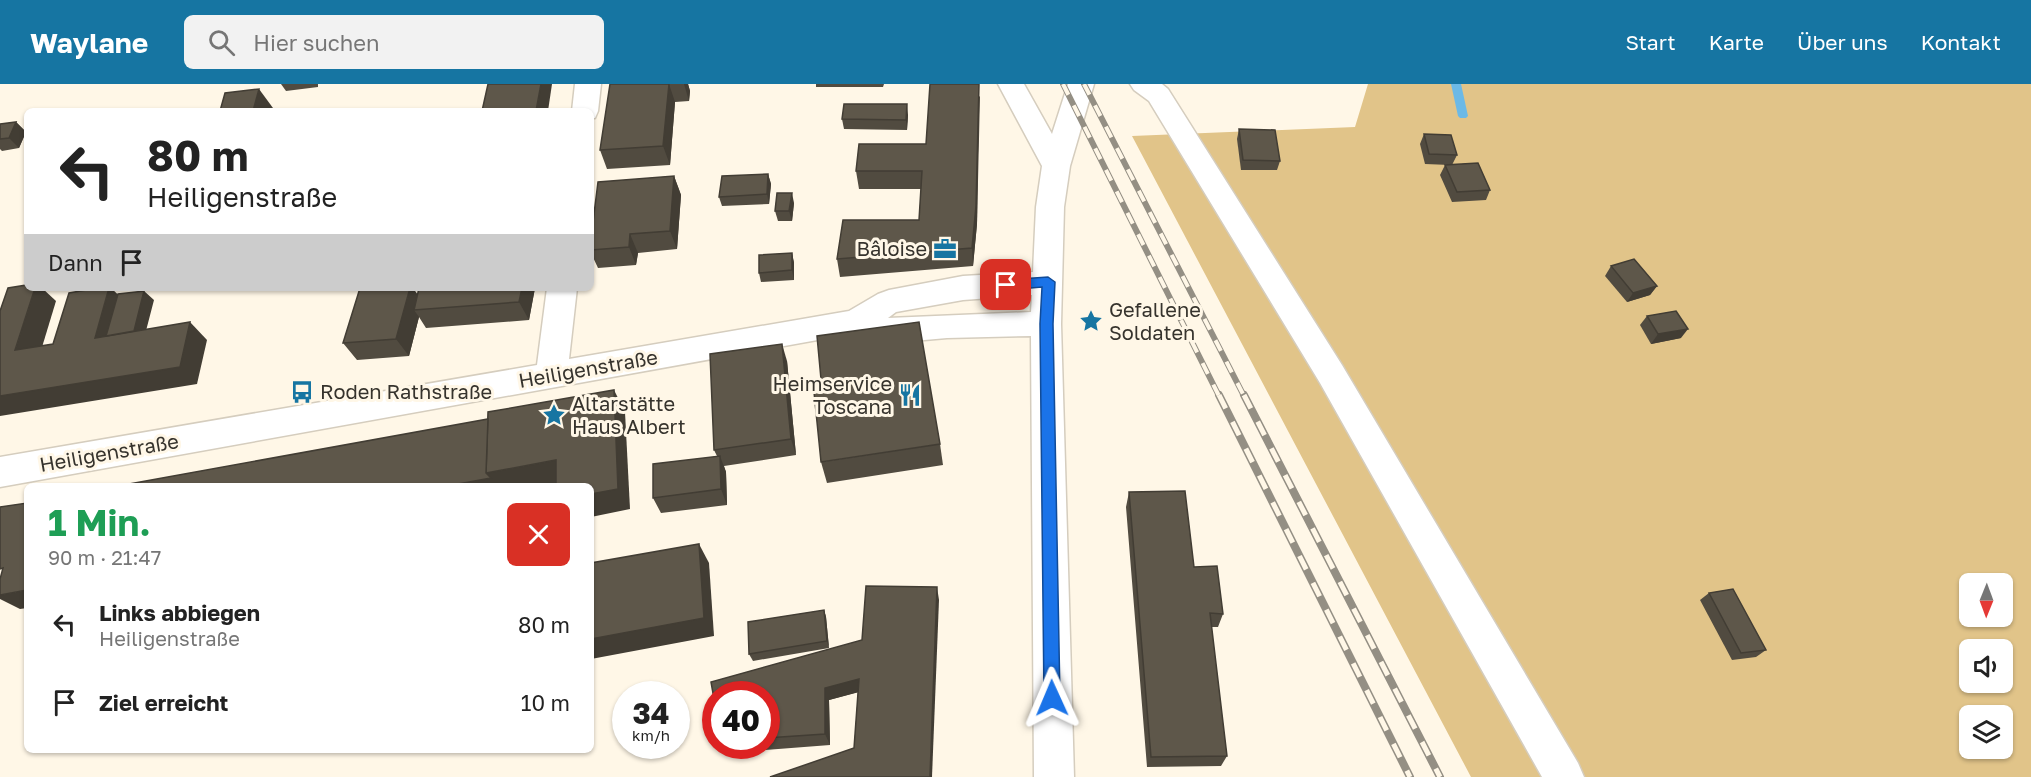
<!DOCTYPE html>
<html lang="de">
<head>
<meta charset="utf-8">
<style>
  :root { --surface:#fff; --page:#f2f2f2; --text:#222; --muted:#767676; --accent:#1675a2 }
  body { margin:0; font-family:"Golos Text",sans-serif; background:var(--page); color:var(--text); height:100vh; display:flex; flex-direction:column; font-size:22px; white-space:nowrap }
  * { box-sizing:border-box; margin:0 }
  p { font-size:20px; color:var(--muted) }
  .icon { flex:none; width:33px; height:33px; fill:none; stroke:currentColor; stroke-width:2; stroke-linecap:round; stroke-linejoin:round }
  .map { position:relative; flex:1; overflow:hidden }
  .side { position:absolute; left:24px; top:399px; width:570px; height:270px; display:flex; flex-direction:column; background:var(--surface); border-radius:9px; box-shadow:0 2px 4px #0004 }
  .side>* { flex:none }
  .top-card { position:absolute; left:24px; top:24px; width:570px; height:183px; border-radius:9px; box-shadow:0 2px 4px #0004; background:#fff; color:var(--text); overflow:hidden }
  .needle { width:39px; rotate:181deg }
  .controls { position:absolute; left:1959px; top:489px; display:grid; gap:12px }
  .controls a { display:grid; place-items:center; width:54px; height:54px; border-radius:9px; background:var(--surface); box-shadow:0 2px 4px #0004; font-size:30px }
  .speed { position:absolute; left:612px; top:597px; display:flex; gap:12px; font-size:30px; font-weight:700; text-align:center }
  .speed>* { display:grid; place-content:center; width:78px; height:78px; border-radius:50%; background:var(--surface); box-shadow:0 2px 4px #0004; line-height:1 }
  .speed small { font-size:15px; font-weight:400 }
  .speed .limit { border:9px solid #d22; background:#fff; color:#111 }
  .pin { position:absolute; display:grid; place-items:center; width:51px; height:51px; color:#fff; margin:-26px; border-radius:12px; box-shadow:0 3px 9px #0006 }
  .me { position:absolute; width:66px; margin:-33px; rotate:359deg; stroke-linejoin:round; filter:drop-shadow(0 0 4px #0008) }
  .turn { display:flex; align-items:center; gap:21px; height:126px; padding:0 24px; font-size:27px }
  .turn .icon { width:78px; height:78px; stroke-width:2.5 }
  .turn b { display:block; font-size:42px; line-height:51px }
  .then { display:flex; align-items:center; height:57px; padding:0 24px; background:#0003; gap:12px; font-size:22px }
  .round { display:grid; place-items:center; flex:none; width:63px; height:63px; border-radius:9px; background:var(--page) }
  .overview { display:flex; align-items:center; justify-content:space-between; height:102px; padding:0 24px }
  h1 { font-size:36px; font-weight:700; line-height:45px; color:#1e9e55 }
  ul { padding:0; list-style:none }
  li { display:flex; align-items:center; gap:18px; height:78px; padding:0 24px }
  li div { flex:1 }
  li b { display:block; font-size:22px }
  li em { font-style:normal }
  header { display:flex; align-items:center; gap:36px; box-sizing:border-box; height:84px; padding:0 30px; background:var(--accent); color:#fff }
  header strong { font-size:28px }
  nav { display:flex; gap:33px; margin-inline-start:auto; font-size:21px }
  .search { width:420px; height:54px; background:var(--page); display:flex; align-items:center; gap:15px; box-sizing:border-box; padding:0 21px; border-radius:9px; color:var(--muted); font-size:22px }
  .map>svg:first-child { display:block }
</style>
</head>
<body>
<header>
<strong>Waylane</strong>
<div class="search"><svg class="icon" aria-label="search" viewBox="0 0 24 24"><circle cx="10" cy="10" r="6"/><path d="M15 15l6 6"/></svg>Hier suchen</div>
<nav><a>Start</a><a>Karte</a><a>Über uns</a><a>Kontakt</a></nav>
</header>
<div class="map">
<svg width="2031" height="693" viewBox="0 0 2031 693">
  <rect width="100%" height="100%" fill="#fff7e7"/>
  <path fill="#e1c489" fill-rule="evenodd" d="M1368,0H2031V693H1471L1132,52L1355,43ZM1970,500H2002V532H1970ZM1970,566H2002V598H1970ZM1970,632H2002V664H1970Z"/>
  <g fill="none" stroke-linecap="round" stroke-linejoin="round">
    <path fill="#6cb9e6" fill-rule="evenodd" d="M1451,0H1461L1468,32L1466,34H1460L1458,32Z"/>
    <g stroke="#d5cdbe" stroke-width="3">
      <g id="minor">
        <path d="M575,0H601L598,27L595,34H591V27H572Z"/>
        <path d="M998,0H1024L1052,50L1068,0H1094L1070,82L1064,123L1061,240L1074,693H1034L1031,252L947,254L891,259L864,252L862,248L0,403V373L537,281L547,204H577L569,275L849,227L878,210L889,206L963,192L1033,188L1036,123L1042,82ZM1032,211L1031,228L888,234L896,228L963,216Z"/>
        <path d="M1130,0H1162L1168,5L1342,281L1578,679L1584,693H1542L1320,299L1149,17L1134,6Z"/>
      </g>
    </g>
    <use href="#minor" fill="#fff" fill-rule="evenodd"/>
    <g stroke="#948f84" stroke-width="6">
      <g id="rail-far1">
        <path d="M1063,0L1219,312"/>
        <path d="M1084,0L1244,312"/>
      </g>
    </g>
    <g stroke="#948f84" stroke-width="8">
      <g id="rail">
        <path d="M1219,311L1410,693"/>
        <path d="M1244,311L1440,693"/>
      </g>
    </g>
    <use href="#rail-far1" stroke="#fff7e7" stroke-width="4" stroke-dasharray="12" stroke-linecap="butt"/>
    <use href="#rail" stroke="#fff7e7" stroke-width="5" stroke-dasharray="15" stroke-linecap="butt"/>
  </g>
  <g fill="#514b40">
    <path d="M281,0H318V3L286,7Z"/>
    <path d="M610,0H688L690,7L689,17L675,18L670,81L607,85L600,66Z"/>
    <path d="M816,0H884L883,3H816Z"/>
    <path d="M980,12L977,140L973,182L840,193L837,175L919,136L921,105H859L856,87L926,60Z"/>
    <path d="M908,31L907,46L844,45L842,35Z"/>
    <path d="M16,38L26,48L19,64L2,67L0,65V40Z"/>
    <path d="M1239,45L1280,77L1277,86H1241L1237,55Z"/>
    <path d="M1424,50L1457,71L1452,81L1490,106L1486,116L1452,118L1440,91L1445,81H1450L1425,80L1420,60Z"/>
    <path d="M768,90L771,100L769,120L722,122L719,113Z"/>
    <path d="M674,92L681,111L677,165L638,169L636,181L598,184L591,169V154Z"/>
    <path d="M794,119L792,137H778L775,127Z"/>
    <path d="M792,169L794,179V196L761,198L759,189Z"/>
    <path d="M1611,182L1657,202L1650,211L1627,218L1605,192Z"/>
    <path d="M535,204L529,236L426,244L419,233L409,272L357,276L343,259L418,210Z"/>
    <path d="M1647,232L1681,254L1651,260L1640,241Z"/>
    <path d="M787,277L796,371L724,382L726,388L727,421L661,429L653,414L717,372L714,366Z"/>
    <path d="M940,360L943,381L827,399L821,378Z"/>
    <path d="M1129,408L1194,483L1223,530L1218,543H1211L1227,672L1221,682L1147,683L1126,423Z"/>
    <path d="M1709,509L1766,566L1756,573L1732,576L1700,516Z"/>
    <path d="M939,516L854,664L858,608L829,616L830,661L753,667L749,662H766V610L862,556Z"/>
    <path d="M824,526L826,533L829,564L753,577L749,570Z"/>
  </g>
  <g fill="#423d34">
    <path d="M541,0H552L548,27H536Z"/>
    <path d="M669,0L675,18L670,81L663,62Z"/>
    <path d="M684,0H688L690,7L689,17Z"/>
    <path d="M979,0L977,140L973,182L972,164Z"/>
    <path d="M259,5L273,24L272,27H253Z"/>
    <path d="M907,20L908,31L907,46L906,36Z"/>
    <path d="M16,38L26,48L19,64L9,54Z"/>
    <path d="M768,90L771,100L769,120L767,110Z"/>
    <path d="M674,92L681,111L677,165L670,147Z"/>
    <path d="M792,109L794,119L792,137L789,127Z"/>
    <path d="M630,150L638,169L636,181L629,163Z"/>
    <path d="M792,169L794,179V196L792,186Z"/>
    <path d="M1657,202L1650,211L1627,218L1633,209Z"/>
    <path d="M35,204H42L56,217L36,283L15,266Z"/>
    <path d="M109,204H111L128,220L144,207L154,216L141,266L95,254Z"/>
    <path d="M410,204H413L423,218L414,226L419,233L409,272L396,255Z"/>
    <path d="M522,204H535L529,236L519,218Z"/>
    <path d="M190,238L207,256L197,300L0,332V312Z"/>
    <path d="M1688,245L1681,254L1651,260L1658,250Z"/>
    <path d="M782,260L787,277L796,371L791,355Z"/>
    <path d="M614,306L625,328L630,425L591,433V410Z"/>
    <path d="M720,372L726,388L727,421L721,405Z"/>
    <path d="M556,376L570,397L543,402H447L486,389Z"/>
    <path d="M699,460L709,479L714,552L591,575V555Z"/>
    <path d="M937,503L939,516L932,693H930Z"/>
    <path d="M27,506V524L20,525L0,515V511Z"/>
    <path d="M824,526L826,533L829,564L827,557Z"/>
    <path d="M859,595L863,607L829,616L830,661L825,650V604Z"/>
  </g>
  <g fill="#5e574a" stroke="#423d34" stroke-width="1.5">
    <path d="M488,0H541L536,27H482Z"/>
    <path d="M610,0H669L663,62L600,66Z"/>
    <path d="M930,0H979L976,122L972,164L837,175L843,136H919L922,87H856L859,60H926Z"/>
    <path d="M259,5L253,27H220L225,9Z"/>
    <path d="M844,20H907L906,36L842,35Z"/>
    <path d="M16,38L9,54L0,55V40Z"/>
    <path d="M1239,45L1275,46L1280,77L1243,76Z"/>
    <path d="M1424,50L1451,51L1457,71L1429,70Z"/>
    <path d="M1478,79L1490,106L1457,108L1445,81Z"/>
    <path d="M768,90L767,110L719,113L722,92Z"/>
    <path d="M674,92L670,147L630,150L629,163L591,166V154L598,98Z"/>
    <path d="M777,109H792L789,127H775Z"/>
    <path d="M792,169V186L759,189V171Z"/>
    <path d="M1634,175L1657,202L1633,209L1611,182Z"/>
    <path d="M27,201V204H35L15,266L53,260L69,209L98,204H109L95,254L190,238L180,283L0,312V227L8,204Z"/>
    <path d="M360,204H410L396,255L343,259Z"/>
    <path d="M419,204H522L519,218L414,226Z"/>
    <path d="M144,207L134,247L106,252L118,210Z"/>
    <path d="M1676,227L1688,245L1658,250L1647,232Z"/>
    <path d="M919,238L940,360L821,378L814,308L822,306L817,252Z"/>
    <path d="M782,260L791,355L714,366L710,270Z"/>
    <path d="M614,306L618,405L591,410V402H556V376L486,389L488,328Z"/>
    <path d="M488,335L486,389L491,394L447,402H118Z"/>
    <path d="M720,372L721,405L653,414V380Z"/>
    <path d="M1185,407L1194,483L1217,482L1223,530L1210,529L1227,672L1151,673L1129,408Z"/>
    <path d="M27,419V506L0,511V495L3,484L0,485V423Z"/>
    <path d="M699,460L704,534L591,555V479Z"/>
    <path d="M866,502L937,503L930,693H770L854,664L859,595L825,604V650L766,654V610H716V626L711,598L862,556Z"/>
    <path d="M1733,505L1766,566L1741,569L1709,509Z"/>
    <path d="M824,526L827,557L749,570L748,538Z"/>
  </g>
  <path fill="#1a73e8" stroke="#114b97" stroke-width="1.5" d="M1048,193L1055,198L1053,240L1060,614L1058,619L1052,622L1047,619L1044,614L1040,240L1042,203L1006,206L1000,201L1006,196Z"/>
  <defs>
    <g id="office-bare" transform="scale(1.8)"><path d="M-6-3h4V-5.5h4V-3h4V5H-6ZM-1-4.5V-3h2v-1.5ZM-6 0V1H6V0Z" fill="#1675a2" stroke="#fff7e7" stroke-width="2.5" paint-order="stroke"/></g>
    <g id="sight-bare" transform="scale(1.8)"><path d="M0-6L1.8-2.2L6-1.7L2.9 1.2L3.7 5.4L0 3.3L-3.7 5.4L-2.9 1.2L-6-1.7L-1.8-2.2Z" fill="#1675a2" stroke="#fff7e7" stroke-width="2.5" paint-order="stroke"/></g>
    <g id="bus-bare" transform="scale(1.8)"><path d="M-5-6H5V4H4V6H2V4H-2V6H-4V4H-5ZM-3.5-4V0h7V-4ZM-3.5 1.2v1.5H-2V1.2ZM2 1.2v1.5H3.5V1.2Z" fill="#1675a2" stroke="#fff7e7" stroke-width="2.5" paint-order="stroke"/></g>
    <g id="restaurant-bare" transform="scale(1.8)"><path d="M-5-6h1v4h1v-4h1v4h1v-4h1v5L-1.5 .5V6h-2V.5L-5-1ZM5-6V6H3V1.5H1.5Q1.5-4 5-6Z" fill="#1675a2" stroke="#fff7e7" stroke-width="2.5" paint-order="stroke"/></g>
  </defs>
  <g fill-rule="evenodd">
    <use href="#office-bare" x="945" y="165"/>
    <use href="#sight-bare" x="1091" y="237"/>
    <use href="#bus-bare" x="302" y="308"/>
    <use href="#restaurant-bare" x="910" y="311"/>
    <use href="#sight-bare" x="554" y="331"/>
  </g>
  <g text-anchor="middle" stroke-width="6" stroke-linejoin="round" paint-order="stroke">
    <g font-size="20" fill="#36332d" stroke="#fff7e7" text-anchor="start">
      <text x="927" y="172" text-anchor="end">Bâloise</text>
      <text x="1109" y="233">Gefallene<tspan x="1109" dy="23">Soldaten</tspan></text>
      <text x="892" y="307" text-anchor="end">Heimservice<tspan x="892" dy="23">Toscana</tspan></text>
      <text x="320" y="315">Roden Rathstraße</text>
      <text x="572" y="327">Altarstätte<tspan x="572" dy="23">Haus Albert</tspan></text>
    </g>
    <g font-size="20" fill="#36332d" stroke="#fff7e7">
      <text transform="translate(588 285) rotate(-10)" y="7">Heiligenstraße</text>
      <text transform="translate(109 369) rotate(-10)" y="7">Heiligenstraße</text>
    </g>
  </g>
</svg>
<div class="controls">
<a><svg class="needle" viewBox="-14 -14 28 28"><path d="M0-13l5 13h-10z" fill="#e53935"/><path d="M0 13l5-13h-10z" fill="#767676"/></svg></a>
<a><svg class="icon" aria-label="sound" viewBox="0 0 24 24"><path d="M4 9h4l5-4v14l-5-4H4zM17 9q2 3 0 6"/></svg></a>
<a><svg class="icon" aria-label="layers" viewBox="0 0 24 24"><path d="M12 4l9 5-9 5-9-5zM3 14l9 5 9-5"/></svg></a>
</div>
<div class="speed"><div>34<small>km/h</small></div><div class="limit">40</div></div>
<div class="pin" style="left:1006px;top:201px;background:#d93025"><svg class="icon" aria-label="arrive" viewBox="0 0 24 24"><path d="M6 21V4h12l-3 4 3 4H6"/></svg></div>
<svg class="me" style="left:1052px;top:614px" viewBox="-20 -20 40 40"><path d="M0-17L14 15 0 8-14 15z" fill="#1a73e8" stroke="#fff" stroke-width="4"/></svg>
<div class="top-card">
<div class="turn"><svg class="icon" aria-label="left" viewBox="0 0 24 24"><path d="M17 20v-9H6M10 6l-5 5 5 5"/></svg><div><b>80 m</b>Heiligenstraße</div></div>
<div class="then">Dann<svg class="icon" aria-label="arrive" viewBox="0 0 24 24"><path d="M6 21V4h12l-3 4 3 4H6"/></svg></div>
</div>
<section class="side">
<div class="overview"><div><h1>1 Min.</h1><p>90 m · 21:47</p></div><a class="round" style="background:#d93025;color:#fff"><svg class="icon" aria-label="close" viewBox="0 0 24 24"><path d="M6 6l12 12M18 6L6 18"/></svg></a></div>
<ul>
<li><svg class="icon" aria-label="left" viewBox="0 0 24 24"><path d="M17 20v-9H6M10 6l-5 5 5 5"/></svg><div><b>Links abbiegen</b><p>Heiligenstraße</p></div><em>80 m</em></li>
<li><svg class="icon" aria-label="arrive" viewBox="0 0 24 24"><path d="M6 21V4h12l-3 4 3 4H6"/></svg><div><b>Ziel erreicht</b></div><em>10 m</em></li>
</ul>
</section>
</div>
</body>
</html>
